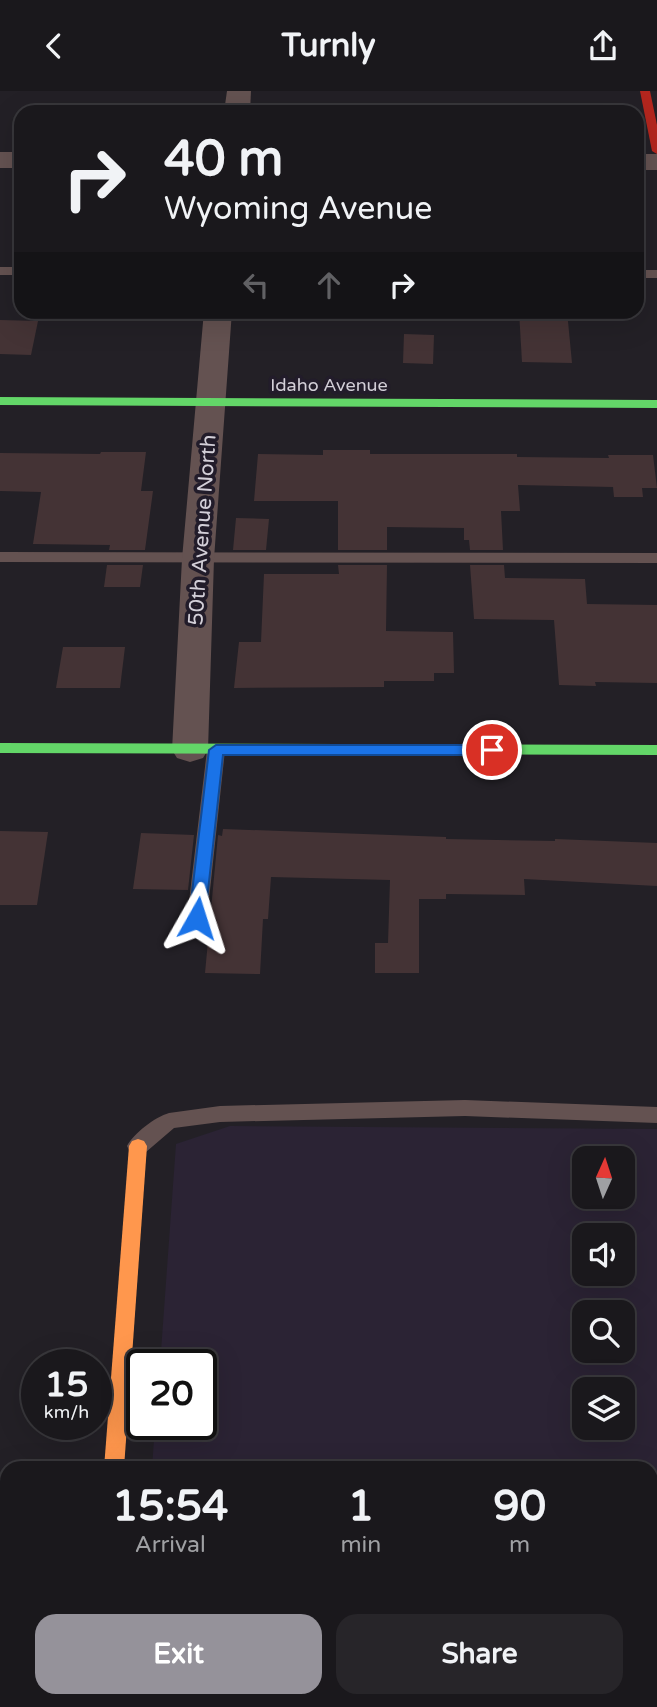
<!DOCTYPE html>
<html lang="en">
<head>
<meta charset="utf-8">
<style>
  :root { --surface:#1a181c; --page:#272529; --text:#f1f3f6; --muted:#9fa0a3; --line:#38373b; --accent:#95929a }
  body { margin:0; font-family:"Varela Round",sans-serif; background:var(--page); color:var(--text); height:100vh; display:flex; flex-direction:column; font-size:26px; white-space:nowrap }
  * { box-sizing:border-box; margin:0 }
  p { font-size:23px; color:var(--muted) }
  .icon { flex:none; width:38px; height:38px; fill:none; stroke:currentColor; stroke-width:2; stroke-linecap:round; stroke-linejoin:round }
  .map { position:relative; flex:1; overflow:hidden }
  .side { position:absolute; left:0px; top:1370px; width:658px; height:247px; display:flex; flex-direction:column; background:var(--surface); border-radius:21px 21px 0 0; box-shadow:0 7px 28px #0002,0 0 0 2px var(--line) }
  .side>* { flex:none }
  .hud { position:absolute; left:14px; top:14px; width:630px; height:214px; border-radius:21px; box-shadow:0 7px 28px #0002,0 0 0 2px var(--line); background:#1a181c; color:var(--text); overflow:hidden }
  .needle { width:46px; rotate:3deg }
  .controls { position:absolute; left:572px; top:1055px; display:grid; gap:14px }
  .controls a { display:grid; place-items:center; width:63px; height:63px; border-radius:14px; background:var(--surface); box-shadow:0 7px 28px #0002,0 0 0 2px var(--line); font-size:35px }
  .speed { position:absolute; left:21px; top:1258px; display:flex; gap:14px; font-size:35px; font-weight:700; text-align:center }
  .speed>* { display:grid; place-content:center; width:91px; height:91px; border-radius:50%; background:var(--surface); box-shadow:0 7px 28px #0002,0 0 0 2px var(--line); line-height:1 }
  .speed small { font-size:18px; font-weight:400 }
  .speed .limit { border:4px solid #111; border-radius:10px; background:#fff; color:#111 }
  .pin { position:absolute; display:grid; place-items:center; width:60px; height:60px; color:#fff; margin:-30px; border:4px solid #fff; border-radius:50%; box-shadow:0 2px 7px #0007 }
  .me { position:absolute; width:77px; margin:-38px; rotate:6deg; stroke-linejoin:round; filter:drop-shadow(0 0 5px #0008) }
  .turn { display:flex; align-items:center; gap:24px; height:147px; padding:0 35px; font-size:32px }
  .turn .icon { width:91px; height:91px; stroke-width:2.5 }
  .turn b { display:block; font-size:49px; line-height:60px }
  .lanes { display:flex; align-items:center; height:66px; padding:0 35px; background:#0003; justify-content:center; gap:35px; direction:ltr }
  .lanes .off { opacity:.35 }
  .eta { display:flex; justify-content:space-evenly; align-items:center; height:119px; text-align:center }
  .eta b { font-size:42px; font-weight:800; line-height:49px }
  .action { display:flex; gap:14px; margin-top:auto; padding:14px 35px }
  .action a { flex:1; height:80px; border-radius:21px; background:var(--accent); color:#fff; font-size:28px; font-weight:800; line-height:80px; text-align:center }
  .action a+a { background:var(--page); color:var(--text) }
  header { display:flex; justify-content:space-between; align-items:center; height:91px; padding:0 35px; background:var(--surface); font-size:32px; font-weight:800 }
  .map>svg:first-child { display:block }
</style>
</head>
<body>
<header><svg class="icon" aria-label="back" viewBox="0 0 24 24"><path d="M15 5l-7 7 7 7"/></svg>Turnly<svg class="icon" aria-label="share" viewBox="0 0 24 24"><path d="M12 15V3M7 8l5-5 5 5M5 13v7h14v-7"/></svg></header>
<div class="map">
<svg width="657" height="1616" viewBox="0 0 657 1616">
  <rect width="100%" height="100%" fill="#232026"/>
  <path fill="#2b2334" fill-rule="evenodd" d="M230,1035L657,1038V1480H651V1377H152L155,1334H201V1274H160L176,1053ZM584,1068H623V1106H584ZM584,1144H623V1183H584ZM584,1222H623V1260H584ZM623,1298V1337H584V1298Z"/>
  <g fill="#443335">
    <path d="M519,220H567L572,272L522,271Z"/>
    <path d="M0,229L38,230L31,264L0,263Z"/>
    <path d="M404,243L434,244L433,273L403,272Z"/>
    <path d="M323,359H370V363H517V366L609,367L608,364H653L657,397H642L643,406H614L613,396L518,394L520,420H501L503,459H470L469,449H464V437L387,436V459H338V410H254L258,363L323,364Z"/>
    <path d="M101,361H146L141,400H153L145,459H109L110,454L33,453L41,401L0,400V362L100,363Z"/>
    <path d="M236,427L269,428L266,459H233Z"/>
    <path d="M107,474H143L140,496H104Z"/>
    <path d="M338,474H387L386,540L453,541L454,582H434V590H384V596L234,597L239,551H261L264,483H339Z"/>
    <path d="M470,474H504L505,487L585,488L587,513L657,514V592L595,591L596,595L559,594L554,529L474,528Z"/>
    <path d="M63,556H125L120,597H56Z"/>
    <path d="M223,738L446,746V748L555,750V748L657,752V795L524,788L525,804L446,803V808H419V882H375V852H388L390,789L271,786L268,828H263L260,883L205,882L218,744L222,745Z"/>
    <path d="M0,740L48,741L37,814H0Z"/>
    <path d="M141,742L194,744L188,799L133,798Z"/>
  </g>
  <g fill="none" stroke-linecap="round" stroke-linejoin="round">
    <g fill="#645251" fill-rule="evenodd">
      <rect x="0" y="176" width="21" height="8"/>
      <rect x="637" y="179" width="20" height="8"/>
      <path d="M0,461L657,462V472L0,471Z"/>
      <path d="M216,653L225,659L207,827L204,832H190L187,827L207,659Z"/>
      <path d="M465,1009L657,1016V1032L465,1025L220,1031L174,1037L146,1061L138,1063L130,1061L127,1055C134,1042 155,1026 169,1022L220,1015Z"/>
    </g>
    <g fill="#645251" fill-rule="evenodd">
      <path d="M227,0H251L250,21H224Z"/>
      <rect x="0" y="61" width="21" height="16"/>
      <rect x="637" y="63" width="20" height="16"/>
      <path d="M204,220H232L214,468L208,659L203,667L190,671L177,667L172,659L182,468Z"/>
      <rect x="70" y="1610" width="52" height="6"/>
    </g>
    <g fill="#63d668" fill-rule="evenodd">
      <path d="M0,306L657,309V317L0,314Z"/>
      <path d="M0,652L657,654V664L0,662Z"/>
    </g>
    <path fill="#ff974d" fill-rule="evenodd" d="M138,1048L144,1050L147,1055L124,1377H104L129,1055L132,1050Z"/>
    <path fill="#b3261e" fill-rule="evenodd" d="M640,0H650L657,34V63L652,60Z"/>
  </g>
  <path fill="#1a73e8" stroke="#114b97" stroke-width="2" d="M216,654H492L499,659L492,664H223L205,827L197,832L189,827L209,659Z"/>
  <g text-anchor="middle" stroke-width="7" stroke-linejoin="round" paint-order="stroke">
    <g font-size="18" fill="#d3cfd8" stroke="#221c2a">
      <text x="329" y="300">Idaho Avenue</text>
    </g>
    <g font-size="21" fill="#d3cfd8" stroke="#221c2a">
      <text transform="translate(202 439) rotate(-86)" y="7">50th Avenue North</text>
    </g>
  </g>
</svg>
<div class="controls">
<a><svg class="needle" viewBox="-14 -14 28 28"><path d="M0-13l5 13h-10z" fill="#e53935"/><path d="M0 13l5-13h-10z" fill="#9fa0a3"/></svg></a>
<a><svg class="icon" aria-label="sound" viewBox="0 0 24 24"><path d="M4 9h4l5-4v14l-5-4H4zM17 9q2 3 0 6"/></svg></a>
<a><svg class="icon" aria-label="search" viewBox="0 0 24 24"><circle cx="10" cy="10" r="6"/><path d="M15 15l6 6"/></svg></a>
<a><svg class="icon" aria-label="layers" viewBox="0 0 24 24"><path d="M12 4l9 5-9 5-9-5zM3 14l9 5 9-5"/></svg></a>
</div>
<div class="speed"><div>15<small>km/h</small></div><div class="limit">20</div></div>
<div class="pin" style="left:492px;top:659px;background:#d93025"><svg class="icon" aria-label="arrive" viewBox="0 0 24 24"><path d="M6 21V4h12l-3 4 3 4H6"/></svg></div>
<svg class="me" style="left:197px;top:827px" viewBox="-20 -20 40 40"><path d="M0-17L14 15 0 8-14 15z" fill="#1a73e8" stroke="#fff" stroke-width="4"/></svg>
<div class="hud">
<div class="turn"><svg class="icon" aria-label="right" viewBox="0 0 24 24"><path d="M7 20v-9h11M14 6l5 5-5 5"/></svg><div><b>40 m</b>Wyoming Avenue</div></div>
<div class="lanes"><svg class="icon off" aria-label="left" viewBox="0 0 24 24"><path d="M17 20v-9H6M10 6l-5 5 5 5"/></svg><svg class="icon off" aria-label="ahead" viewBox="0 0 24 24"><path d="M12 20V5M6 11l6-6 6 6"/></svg><svg class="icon" aria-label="right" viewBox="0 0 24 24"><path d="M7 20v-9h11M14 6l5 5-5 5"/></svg></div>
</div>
<section class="side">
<div class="eta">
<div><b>15:54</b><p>Arrival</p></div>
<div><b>1</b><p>min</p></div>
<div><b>90</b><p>m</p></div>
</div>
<div class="action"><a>Exit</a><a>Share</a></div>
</section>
</div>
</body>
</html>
